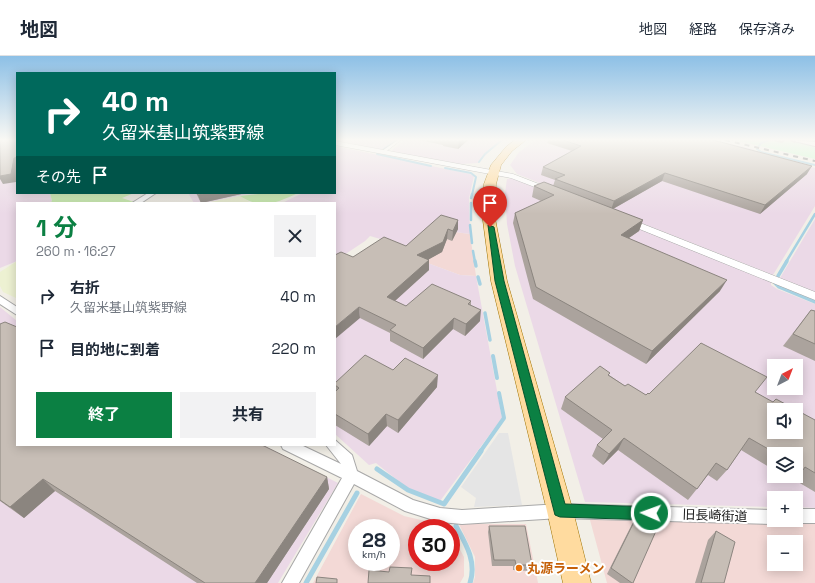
<!DOCTYPE html>
<html lang="ja">
<head>
<meta charset="utf-8">
<style>
  :root { --surface:#fff; --page:#f2f2f3; --text:#1f2937; --muted:#747a83; --line:#e0e1e3; --accent:#0b8043 }
  body { margin:0; font-family:"Space Grotesk","Noto Sans JP",sans-serif; background:var(--page); color:var(--text); height:100vh; display:flex; flex-direction:column; font-size:15px; white-space:nowrap }
  * { box-sizing:border-box; margin:0 }
  p { font-size:13px; color:var(--muted) }
  .icon { flex:none; width:22px; height:22px; fill:none; stroke:currentColor; stroke-width:2; stroke-linecap:round; stroke-linejoin:round }
  .map { position:relative; flex:1; overflow:hidden }
  .side { position:absolute; left:16px; top:146px; width:320px; height:244px; display:flex; flex-direction:column; background:var(--surface); border-radius:0px; box-shadow:0 2px 10px #0003 }
  .side>* { flex:none }
  .guide { position:absolute; left:16px; top:16px; width:320px; height:122px; border-radius:0px; box-shadow:0 2px 10px #0003; background:#00695c; color:#fff; overflow:hidden }
  .needle { width:26px; rotate:42deg }
  .fabs { position:absolute; left:767px; top:303px; display:grid; gap:8px }
  .fabs a { display:grid; place-items:center; width:36px; height:36px; border-radius:0px; background:var(--surface); box-shadow:0 2px 10px #0003; font-size:20px }
  .speed { position:absolute; left:348px; top:463px; display:flex; gap:8px; font-size:20px; font-weight:700; text-align:center }
  .speed>* { display:grid; place-content:center; width:52px; height:52px; border-radius:50%; background:var(--surface); box-shadow:0 2px 10px #0003; line-height:1 }
  .speed small { font-size:10px; font-weight:400 }
  .speed .limit { border:6px solid #d22; background:#fff; color:#111 }
  .pin { position:absolute; display:grid; place-items:center; width:34px; height:34px; color:#fff; margin:-41px -17px; border-radius:50% 50% 50% 0; rotate:-45deg; box-shadow:0 0 4px #0007 }
  .pin .icon { rotate:45deg }
  .me { position:absolute; width:44px; margin:-22px; rotate:272deg; stroke-linejoin:round; filter:drop-shadow(0 0 3px #0008) }
  .turn { display:flex; align-items:center; gap:14px; height:84px; padding:0 20px; font-size:18px }
  .turn .icon { width:52px; height:52px; stroke-width:2.5 }
  .turn b { display:block; font-size:28px; line-height:34px }
  .then { display:flex; align-items:center; height:38px; padding:0 20px; background:#0003; gap:8px; font-size:15px }
  .round { display:grid; place-items:center; flex:none; width:42px; height:42px; border-radius:0px; background:var(--page) }
  .summary { display:flex; align-items:center; justify-content:space-between; height:68px; padding:0 20px }
  h1 { font-size:24px; font-weight:700; line-height:30px; color:var(--accent) }
  .primary-button { display:flex; gap:8px; margin-top:auto; padding:8px 20px }
  .primary-button a { flex:1; height:46px; border-radius:0px; background:var(--accent); color:#fff; font-size:16px; font-weight:700; line-height:46px; text-align:center }
  .primary-button a+a { background:var(--page); color:var(--text) }
  ul { padding:0; list-style:none }
  li { display:flex; align-items:center; gap:12px; height:52px; padding:0 20px }
  li div { flex:1 }
  li b { display:block; font-size:15px }
  li em { font-style:normal }
  header { display:flex; align-items:center; gap:24px; box-sizing:border-box; height:56px; padding:0 20px; background:var(--surface); border-bottom:1px solid var(--line) }
  header strong { font-size:19px }
  nav { display:flex; gap:22px; margin-inline-start:auto; font-size:14px }
  .map>svg:first-child { display:block }
</style>
</head>
<body>
<header>
<strong>地図</strong>
<nav><a>地図</a><a>経路</a><a>保存済み</a></nav>
</header>
<div class="map">
<svg width="815" height="527" viewBox="0 0 815 527">
  <rect width="100%" height="100%" fill="#f2efe7"/>
  <g fill="#f3d9d6" fill-rule="evenodd">
    <path d="M448,175L470,178L476,220L460,219L406,199Z"/>
    <path d="M361,438L404,460L447,470L448,472H417V506H451V477L464,501V520L460,527H313ZM357,472H391V506H357Z"/>
    <path d="M590,464L815,466V527H607ZM774,486H796V508H774Z"/>
    <path d="M459,468H526L538,527H473L475,521V501Z"/>
  </g>
  <g fill="#ebd9e7" fill-rule="evenodd">
    <path d="M17,84V137H50L52,145L50,147H17V205L0,212V85Z"/>
    <path d="M335,84H398L384,94Z"/>
    <path d="M405,84H501L478,107L460,108L393,96L392,94Z"/>
    <path d="M536,84H714L754,93V95L815,112V150L773,219L517,118L510,109L519,96Z"/>
    <path d="M335,90L470,118L474,120L469,142L470,178L448,175L406,199L460,219L476,220L502,362L440,445L407,432L376,407L369,409L335,378V234L384,184L370,180L365,185L335,205V147H282L303,137H335Z"/>
    <path d="M513,122L771,225V229L777,233L815,248V452L796,451V442H774V451L585,446L515,210L507,168L505,137L507,123ZM774,310H796V332H774ZM774,354H796V376H774ZM774,398H796V420H774Z"/>
    <path d="M188,137H267L247,138L205,147H194Z"/>
    <path d="M815,163V236L780,222Z"/>
    <path d="M0,251L17,265V389H263L338,427L278,527H0Z"/>
  </g>
  <g fill="#edf1d2">
    <path d="M240,140L251,147H205Z"/>
    <path d="M17,205V242H16L3,236L0,230V216Z"/>
  </g>
  <g fill="#c8eeab">
    <path d="M50,137H134L122,142L134,146L50,147L52,145Z"/>
    <path d="M267,137H298C276,147 262,154 240,140Z"/>
  </g>
  <path fill="#c3fdcb" d="M734,84H793L815,89V103Z"/>
  <path fill="#e5e5e5" d="M499,377H508L522,449L474,451L476,442L461,431Z"/>
  <g fill="none" stroke-linecap="round" stroke-linejoin="round">
    <g stroke="#a6d1e2" stroke-width="2">
      <path d="M759,90L761,87L769,84"/>
      <path d="M384,93L397,84"/>
      <path d="M757,93L761,96L815,109"/>
      <path d="M377,98L431,110"/>
      <path d="M479,106L485,98L502,84"/>
      <path d="M445,112L471,117L476,121L472,139"/>
    </g>
    <g stroke="#a6d1e2" stroke-width="2.5">
      <path d="M471,142L472,138"/>
      <path d="M471,147V164"/>
      <path d="M470,169L472,187"/>
      <path d="M473,195L475,206"/>
      <path d="M786,206L815,158"/>
    </g>
    <g stroke="#a6d1e2" stroke-width="3.5">
      <path d="M475,205L476,210"/>
      <path d="M778,220L787,205"/>
      <path d="M478,221L480,228"/>
      <path d="M775,227L779,231L815,246"/>
      <path d="M485,257L490,284"/>
    </g>
    <g stroke="#a6d1e2" stroke-width="4">
      <path d="M493,300L497,322"/>
      <path d="M480,396L504,362L499,337"/>
    </g>
    <g stroke="#a6d1e2" stroke-width="5">
      <path d="M377,413L408,434L444,448L481,395"/>
      <path d="M456,470C466,488 477,506 470,527"/>
      <path d="M306,527L357,437"/>
    </g>
    <g stroke="#a8a8a8" stroke-width="1">
      <path id="service" d="M398,84H401L384,97H382V95Z"/>
    </g>
    <g stroke="#a8a8a8" stroke-width="2">
      <g id="minor">
        <path d="M793,84L815,86V90L794,85Z"/>
        <path d="M148,137H156L141,147H132Z"/>
        <path d="M0,240L17,251V259L0,248Z"/>
        <path d="M335,384L352,399L357,415L413,444L440,452L462,454L560,448L774,454V464H780L779,466L774,468L560,462L462,468L440,466L405,455L354,428L299,527H282L342,422L283,393L281,389H301L341,408L326,389H335Z"/>
        <path d="M796,453H815V467H796L791,465L790,464H796Z"/>
      </g>
    </g>
    <g stroke="#a8a8a8" stroke-width="1">
      <g id="tertiary">
        <path d="M335,85L513,118L557,135L553,138L511,122L335,89Z"/>
        <path d="M625,161L815,236V244L622,166L620,164L622,162Z"/>
      </g>
    </g>
    <g stroke="#9e7200" stroke-width="1">
      <path id="primary" d="M515,84H526L512,95L501,109L496,128L494,157L507,225L573,455L591,527H563L547,455L491,225L482,157L484,128L491,109L506,91Z"/>
    </g>
    <use href="#service" fill="#fff" fill-rule="evenodd"/>
    <use href="#minor" fill="#fff" fill-rule="evenodd"/>
    <use href="#tertiary" fill="#fff" fill-rule="evenodd"/>
    <use href="#primary" fill="#ffdb9f" fill-rule="evenodd"/>
    <path stroke="#6f6f6f" stroke-width="2" stroke-dasharray="5 5" stroke-linecap="butt" d="M725,84L815,105"/>
  </g>
  <g fill="#aba39d">
    <path d="M419,84H468L458,93L443,90V89Z"/>
    <path d="M548,84H713L807,118L760,158L662,125L613,153L643,164L639,175L629,182L720,235L646,308L533,243L513,167L515,157L541,145L532,141L534,130H553L555,124L541,119L543,111L572,95L547,87Z"/>
    <path d="M769,84H786L782,87Z"/>
    <path d="M788,84H796L795,87Z"/>
    <path d="M196,137H246L201,147Z"/>
    <path d="M458,164V173L452,185L447,183L442,196L429,203V214L395,245L406,250L471,245V249L480,265L465,280L453,273L423,303L390,285V277L360,262L353,201L406,190Z"/>
    <path d="M811,254L815,255V305L783,290Z"/>
    <path d="M0,268L17,389L327,421L329,433L267,527H197L55,435L24,462L0,445Z"/>
    <path d="M393,314L437,331L398,377L387,370L369,390L335,369V327Z"/>
    <path d="M609,319L625,330L646,339L649,338L755,336L773,346L815,364V436L793,423L791,425L783,420H796V398H774V414L741,394L727,414L717,425L708,419L688,444L618,394L603,409L592,400L597,389L603,383L561,353L565,341Z"/>
    <path d="M636,462L633,527H620L607,518L632,468Z"/>
    <path d="M489,470L532,509L530,515L513,514V510H492L488,476Z"/>
    <path d="M716,475L724,527H695L708,484Z"/>
  </g>
  <g fill="#8b857f">
    <path d="M459,84H468L458,93L459,85Z"/>
    <path d="M17,101V119L16,126L3,128L0,123V112L14,102Z"/>
    <path d="M812,110L807,118L760,158L765,149Z"/>
    <path d="M665,117L662,125L611,154L614,145Z"/>
    <path d="M209,137H246L201,147L198,139Z"/>
    <path d="M458,164V173L452,185L453,175Z"/>
    <path d="M643,164L639,175L617,190L621,179Z"/>
    <path d="M448,173L447,183L442,196L417,210V199Z"/>
    <path d="M429,204V214L387,252V241Z"/>
    <path d="M727,224L720,235L646,308L652,295Z"/>
    <path d="M359,251L360,262L335,283V271Z"/>
    <path d="M481,254L480,265L465,280L466,268Z"/>
    <path d="M454,262L453,273L423,303V292Z"/>
    <path d="M438,319L437,331L398,377V364Z"/>
    <path d="M386,358L387,370L369,390L368,378Z"/>
    <path d="M624,382L618,394L603,409L609,398Z"/>
    <path d="M327,421L329,433L267,527H255Z"/>
    <path d="M43,423L55,435L24,462L10,451Z"/>
  </g>
  <g fill="#c7beb6" stroke="#8b857f" fill-rule="evenodd">
    <path d="M0,84H17V101L14,102L11,118L0,120Z"/>
    <path d="M563,84H713L812,110L765,149L665,117L614,145L555,123L565,119L543,111L581,90Z"/>
    <path d="M544,126L643,164L621,179L727,224L652,295L536,231L515,157L554,139L534,130Z"/>
    <path d="M197,137H209L198,139Z"/>
    <path d="M441,159L458,164L453,175L448,173L443,186L417,199L429,204L387,241L406,250L432,228L471,245L468,248L481,254L466,268L454,262L423,292L390,274L396,269L359,251L335,271V199L341,196L353,201L384,181L406,190Z"/>
    <path d="M811,254L815,255V288L793,278Z"/>
    <path d="M5,266L17,271V389H262L327,421L255,527H205L43,423L10,451L0,444V268Z"/>
    <path d="M701,287L767,321L755,336L773,346L776,343L815,364V417L805,411L803,414L796,409V398H777L749,382L727,414L716,407L697,433L624,382L609,398L597,389L612,374L565,341L600,310L610,317L608,319L625,330L628,328L646,339L648,337L649,338ZM774,354H796V376H774Z"/>
    <path d="M365,299L393,314L405,302L438,319L398,364L386,358L368,378L335,358V336L339,332L335,329V327Z"/>
    <path d="M636,462L656,475L633,527H632L611,512Z"/>
    <path d="M489,470H525L532,509H516L515,504H494Z"/>
    <path d="M716,475L735,486L724,527H701Z"/>
    <path d="M390,511L412,512L411,519L430,520V527H368L369,514L389,516Z"/>
    <path d="M317,521L337,523V527H316Z"/>
  </g>
  <linearGradient id="sky" x2="0" y2="1"><stop stop-color="#8dc0e6"/><stop offset="0.53" stop-color="#f9f8f4"/><stop offset="1" stop-color="#f9f8f4" stop-opacity="0"/></linearGradient>
  <rect width="815" height="158" fill="url(#sky)"/>
  <path fill="#0b8043" stroke="#07532c" d="M488,169L494,171L504,225L565,448L651,451L656,453L658,457L656,462L651,464L560,461L555,459L495,225Z"/>
  <circle fill="#e8710a" stroke="#fff" stroke-width="1.5" cx="519" cy="512" r="4"/>
  <g text-anchor="middle" stroke-width="4" stroke-linejoin="round" paint-order="stroke">
    <g font-size="13" fill="#212121" stroke="#fff">
      <text transform="translate(715 459) rotate(2)" y="5">旧長崎街道</text>
    </g>
    <g font-size="13" font-weight="bold" fill="#c56008" stroke="#fff" text-anchor="start">
      <text x="527" y="517">丸源ラーメン</text>
    </g>
  </g>
</svg>
<div class="fabs">
<a><svg class="needle" viewBox="-14 -14 28 28"><path d="M0-13l5 13h-10z" fill="#e53935"/><path d="M0 13l5-13h-10z" fill="#747a83"/></svg></a>
<a><svg class="icon" aria-label="sound" viewBox="0 0 24 24"><path d="M4 9h4l5-4v14l-5-4H4zM17 9q2 3 0 6"/></svg></a>
<a><svg class="icon" aria-label="layers" viewBox="0 0 24 24"><path d="M12 4l9 5-9 5-9-5zM3 14l9 5 9-5"/></svg></a>
<a>+</a>
<a>−</a>
</div>
<div class="speed"><div>28<small>km/h</small></div><div class="limit">30</div></div>
<div class="pin" style="left:490px;top:171px;background:#d93025"><svg class="icon" aria-label="arrive" viewBox="0 0 24 24"><path d="M6 21V4h12l-3 4 3 4H6"/></svg></div>
<svg class="me" style="left:651px;top:457px" viewBox="-20 -20 40 40"><circle r="17" fill="#0b8043" stroke="#fff" stroke-width="3"/><path d="M0-11L8 9 0 5-8 9z" fill="#fff"/></svg>
<div class="guide">
<div class="turn"><svg class="icon" aria-label="right" viewBox="0 0 24 24"><path d="M7 20v-9h11M14 6l5 5-5 5"/></svg><div><b>40 m</b>久留米基山筑紫野線</div></div>
<div class="then">その先<svg class="icon" aria-label="arrive" viewBox="0 0 24 24"><path d="M6 21V4h12l-3 4 3 4H6"/></svg></div>
</div>
<section class="side">
<div class="summary"><div><h1>1 分</h1><p>260 m · 16:27</p></div><a class="round"><svg class="icon" aria-label="close" viewBox="0 0 24 24"><path d="M6 6l12 12M18 6L6 18"/></svg></a></div>
<ul>
<li><svg class="icon" aria-label="right" viewBox="0 0 24 24"><path d="M7 20v-9h11M14 6l5 5-5 5"/></svg><div><b>右折</b><p>久留米基山筑紫野線</p></div><em>40 m</em></li>
<li><svg class="icon" aria-label="arrive" viewBox="0 0 24 24"><path d="M6 21V4h12l-3 4 3 4H6"/></svg><div><b>目的地に到着</b></div><em>220 m</em></li>
</ul>
<div class="primary-button"><a>終了</a><a>共有</a></div>
</section>
</div>
</body>
</html>
